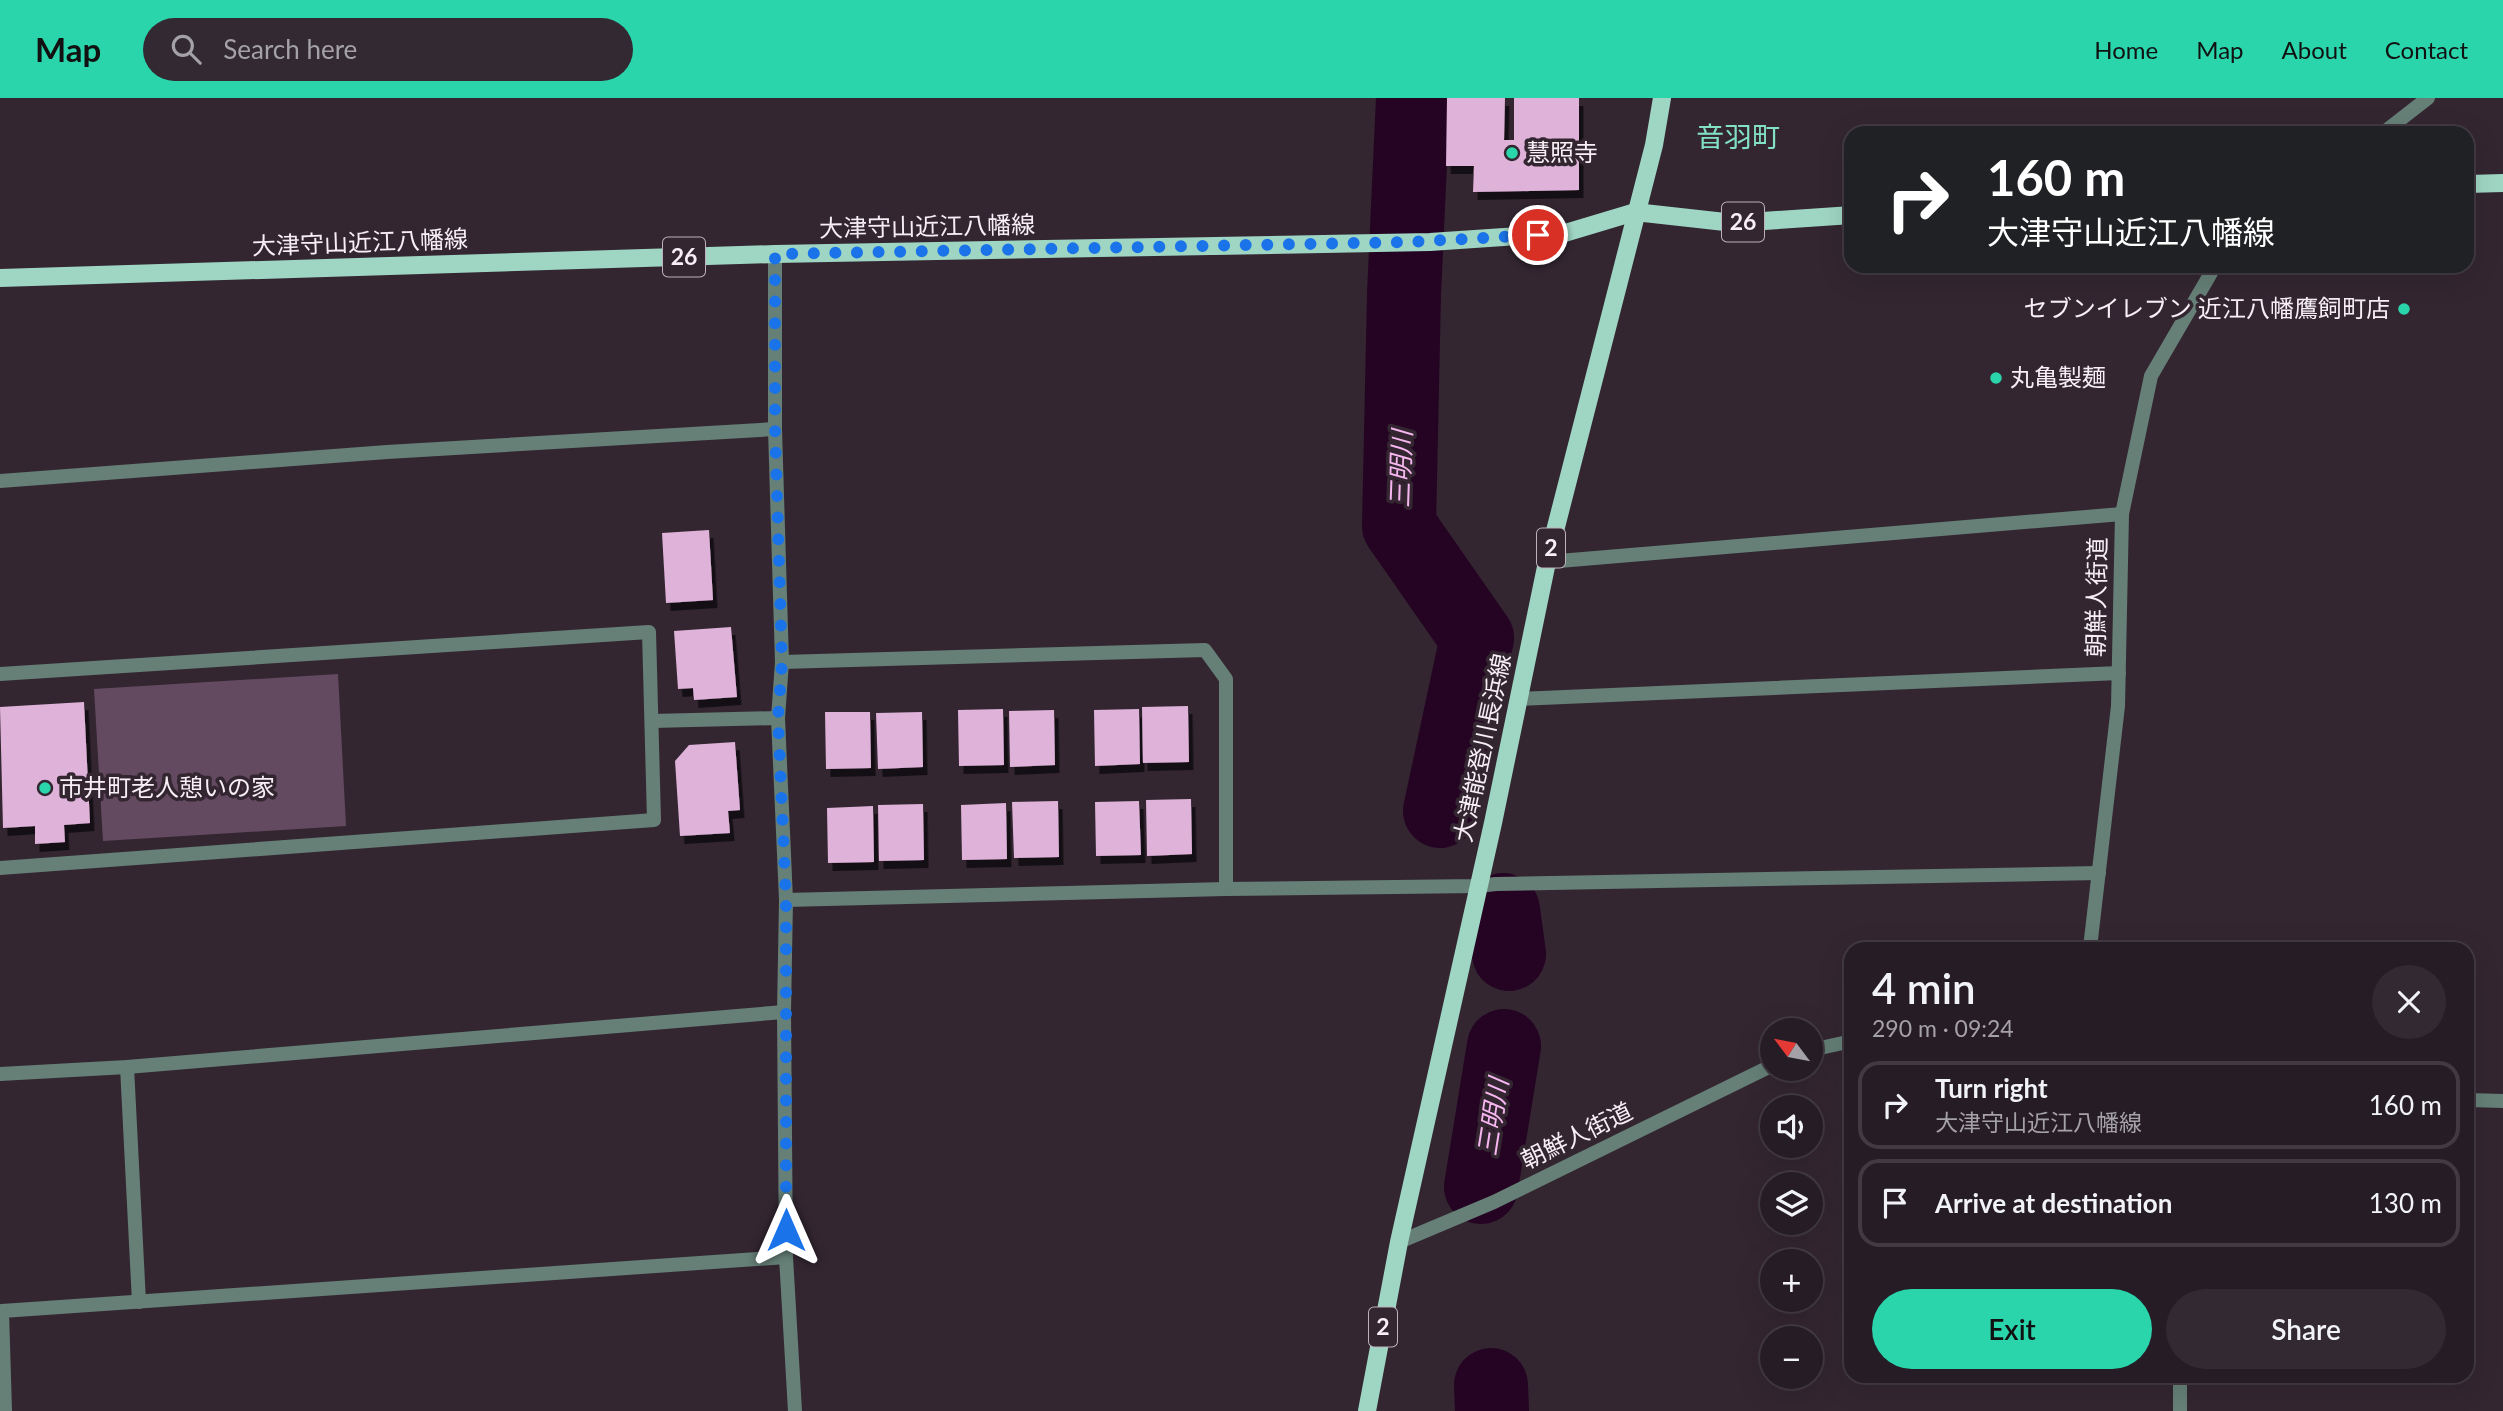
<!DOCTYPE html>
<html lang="en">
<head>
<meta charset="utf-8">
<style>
  :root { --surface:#261c25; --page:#322932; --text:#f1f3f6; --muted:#a4a1a7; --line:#423a42; --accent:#2ad5ac }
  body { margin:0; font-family:Lato,"Noto Sans JP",sans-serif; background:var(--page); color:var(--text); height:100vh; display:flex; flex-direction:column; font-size:26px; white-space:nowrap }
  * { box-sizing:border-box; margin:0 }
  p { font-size:23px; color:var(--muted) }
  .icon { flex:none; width:38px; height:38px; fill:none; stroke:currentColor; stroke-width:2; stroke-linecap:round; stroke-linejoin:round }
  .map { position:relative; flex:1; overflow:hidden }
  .panel { position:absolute; left:1844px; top:844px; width:630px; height:441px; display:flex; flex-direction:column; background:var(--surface); border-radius:21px; box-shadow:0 7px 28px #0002,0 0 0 2px var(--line) }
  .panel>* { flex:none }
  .banner { position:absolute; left:1844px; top:28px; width:630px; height:147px; border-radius:21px; box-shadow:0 7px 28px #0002,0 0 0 2px var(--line); background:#202124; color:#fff; overflow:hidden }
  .needle { width:46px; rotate:302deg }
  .buttons { position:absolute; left:1760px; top:920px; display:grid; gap:14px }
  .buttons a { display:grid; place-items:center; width:63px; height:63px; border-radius:50%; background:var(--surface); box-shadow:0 7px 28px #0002,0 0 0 2px var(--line); font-size:35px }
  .pin { position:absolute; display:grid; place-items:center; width:60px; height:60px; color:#fff; margin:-30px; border:4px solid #fff; border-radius:50%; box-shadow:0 2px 7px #0007 }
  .me { position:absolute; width:77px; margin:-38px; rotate:0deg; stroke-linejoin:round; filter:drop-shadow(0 0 5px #0008) }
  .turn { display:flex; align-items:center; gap:24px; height:147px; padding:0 28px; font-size:32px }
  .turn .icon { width:91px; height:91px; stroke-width:2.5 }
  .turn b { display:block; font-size:49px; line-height:60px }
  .round { display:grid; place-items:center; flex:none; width:74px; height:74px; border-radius:37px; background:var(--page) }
  .headline { display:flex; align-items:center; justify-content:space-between; height:119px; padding:0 28px }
  h1 { font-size:42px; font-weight:600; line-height:52px }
  .primary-button { display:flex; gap:14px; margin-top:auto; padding:14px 28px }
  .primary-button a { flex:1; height:80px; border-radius:42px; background:var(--accent); color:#111; font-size:28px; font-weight:600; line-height:80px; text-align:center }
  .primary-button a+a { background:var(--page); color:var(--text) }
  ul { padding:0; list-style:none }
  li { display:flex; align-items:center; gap:21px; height:88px; margin:0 14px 10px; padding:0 14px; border:4px solid var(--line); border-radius:21px }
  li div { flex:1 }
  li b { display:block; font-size:26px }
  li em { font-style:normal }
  header { display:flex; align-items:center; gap:42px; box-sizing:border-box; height:98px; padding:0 35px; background:var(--accent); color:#111 }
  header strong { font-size:33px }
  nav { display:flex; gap:38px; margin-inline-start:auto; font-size:24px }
  .search { width:490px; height:63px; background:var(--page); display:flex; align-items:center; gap:18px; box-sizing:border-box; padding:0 24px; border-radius:38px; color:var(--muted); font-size:26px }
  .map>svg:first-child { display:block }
</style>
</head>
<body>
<header>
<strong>Map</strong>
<div class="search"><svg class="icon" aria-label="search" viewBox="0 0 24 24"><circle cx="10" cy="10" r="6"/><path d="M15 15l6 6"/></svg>Search here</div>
<nav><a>Home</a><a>Map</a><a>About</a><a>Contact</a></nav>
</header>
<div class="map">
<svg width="2503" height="1313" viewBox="0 0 2503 1313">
  <defs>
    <filter id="shadow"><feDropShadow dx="4.5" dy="8" stdDeviation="0" flood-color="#0009"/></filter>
  </defs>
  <rect width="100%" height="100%" fill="#332631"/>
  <path fill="#644a61" d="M338,576L346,728L103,743L94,591Z"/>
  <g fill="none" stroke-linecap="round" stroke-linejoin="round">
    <g stroke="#240422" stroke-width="74">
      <path d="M1413,0L1404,196L1399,428L1477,540L1440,713"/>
      <path d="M1503,812L1509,856"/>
      <path d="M1481,1089L1504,948"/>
      <path d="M1491,1287L1492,1313"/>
    </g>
  </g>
  <g fill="#dfb2d9" filter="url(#shadow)">
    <path d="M1447,0H1505L1504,42H1514V0H1579V92L1473,94L1474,68H1446Z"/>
    <path d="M709,432L713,502L666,505L662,435Z"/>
    <path d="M731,529L737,599L694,602L693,590L678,591L674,533Z"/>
    <path d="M84,604L90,725L64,727L65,744L35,746V728L3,730L0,609Z"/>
    <path d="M1188,608L1189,664L1143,665L1142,609Z"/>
    <path d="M1003,611L1004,667L959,668L958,612Z"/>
    <path d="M1139,611L1140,666L1095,668L1094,612Z"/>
    <path d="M1054,612L1055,667L1010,669L1009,613Z"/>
    <path d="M825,614H870L871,670L826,671Z"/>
    <path d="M922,614L923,669L878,671L876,615Z"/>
    <path d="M735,644L740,712L728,713L730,735L680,738L675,663L689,647Z"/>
    <path d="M1191,701L1192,756L1147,758L1146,702Z"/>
    <path d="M1058,703L1059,759L1014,760L1012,704Z"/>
    <path d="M1139,703L1141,757L1096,758L1095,704Z"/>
    <path d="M1006,705L1007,761L962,762L961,707Z"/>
    <path d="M923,706L924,762L879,763L878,707Z"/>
    <path d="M873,708L874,764L828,765L827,710Z"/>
  </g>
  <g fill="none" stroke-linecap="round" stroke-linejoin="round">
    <g stroke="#668077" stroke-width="14">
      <path d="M2383,35L2428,0"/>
      <path d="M775,156V331L782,564L778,620L786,802L784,914L786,1159L795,1313"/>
      <path d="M0,383L387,354L775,331"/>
      <path d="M1547,464L2122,416"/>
      <path d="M782,564L1205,552L1226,581V791"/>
      <path d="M0,576L649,534L654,722L0,770"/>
      <path d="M1518,601L2119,575"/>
      <path d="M652,623L778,620"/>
      <path d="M786,802L1226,791L1478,788L1496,786L2099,775"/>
      <path d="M2090,850L2118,608L2122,416L2151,278L2215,168"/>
      <path d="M1811,952L1852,943"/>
      <path d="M127,969L139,1204"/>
      <path d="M0,976L127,969L784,914"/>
      <path d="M2468,1002L2503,1003"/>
      <path d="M1399,1144L1494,1104L1773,967"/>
      <path d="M2180,1278V1313"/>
      <path d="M5,1313L2,1213L786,1159"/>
    </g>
    <g stroke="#9fd6c3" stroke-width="18">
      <path d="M2468,86L2503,85"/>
      <path d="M0,180L775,156L1430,144L1565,135L1635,114L1734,125L1852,117"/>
      <path d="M1367,1313L1399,1144L1493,725L1547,464L1654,47L1662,0"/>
    </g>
  </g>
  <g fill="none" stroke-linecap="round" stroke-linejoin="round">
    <path stroke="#1a73e8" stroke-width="12" stroke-dasharray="0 21.6" d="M786,1132V802L778,620L782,564L775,331V156L1410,144L1538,137"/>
  </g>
  <g fill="#2ad5ac" stroke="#332631" stroke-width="2.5">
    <circle cx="1512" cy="55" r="7"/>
    <circle cx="2404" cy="211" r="7"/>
    <circle cx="1996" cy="280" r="7"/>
    <circle cx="45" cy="690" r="7"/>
  </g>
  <g text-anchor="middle" stroke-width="7" stroke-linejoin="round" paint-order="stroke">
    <g fill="#332631" stroke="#bcb2bb" stroke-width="2">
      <rect x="1722" y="104.5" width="42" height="39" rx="5"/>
      <rect x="663" y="139.5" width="42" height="39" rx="5"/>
      <rect x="1537" y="430.5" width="28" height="39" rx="5"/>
      <rect x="1369" y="1209.5" width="28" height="39" rx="5"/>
    </g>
    <g font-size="23" font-weight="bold" fill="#f7eef6">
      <text x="1743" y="132">26</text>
      <text x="684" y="167">26</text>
      <text x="1551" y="458">2</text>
      <text x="1383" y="1237">2</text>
    </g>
    <g font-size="24" fill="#f7eef6" stroke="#332631" text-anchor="start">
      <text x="1526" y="63">慧照寺</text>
      <text x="2390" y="219" text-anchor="end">セブンイレブン 近江八幡鷹飼町店</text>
      <text x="2010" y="288">丸亀製麺</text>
      <text x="59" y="698">市井町老人憩いの家</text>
    </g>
    <g font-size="24" fill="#f7eef6" stroke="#332631">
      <text transform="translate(927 129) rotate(-1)" y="8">大津守山近江八幡線</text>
      <text transform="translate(360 145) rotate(-2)" y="8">大津守山近江八幡線</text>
      <text transform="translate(2097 499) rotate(-89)" y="8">朝鮮人街道</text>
      <text transform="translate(1483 650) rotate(-78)" y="8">大津能登川長浜線</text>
      <text transform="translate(1577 1038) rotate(-26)" y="8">朝鮮人街道</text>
    </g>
    <g font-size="26" font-style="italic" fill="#f6b6ef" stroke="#332631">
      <text transform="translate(1401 371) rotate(-88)" y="9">三明川</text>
      <text transform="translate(1493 1019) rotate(-81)" y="9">三明川</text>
    </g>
    <g font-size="28" fill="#83e1c3" stroke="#332631">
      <text x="1738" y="49">音羽町</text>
    </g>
  </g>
</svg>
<div class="buttons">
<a><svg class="needle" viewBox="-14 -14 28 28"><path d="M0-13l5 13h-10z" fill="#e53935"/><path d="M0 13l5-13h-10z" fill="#a4a1a7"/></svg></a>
<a><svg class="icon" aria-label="sound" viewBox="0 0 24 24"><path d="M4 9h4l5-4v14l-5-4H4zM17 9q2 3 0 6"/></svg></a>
<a><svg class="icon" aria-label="layers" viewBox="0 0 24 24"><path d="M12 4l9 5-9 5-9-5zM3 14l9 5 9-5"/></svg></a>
<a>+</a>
<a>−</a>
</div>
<div class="pin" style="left:1538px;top:137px;background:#d93025"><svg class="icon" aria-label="arrive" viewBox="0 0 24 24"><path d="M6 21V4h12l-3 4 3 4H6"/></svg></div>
<svg class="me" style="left:786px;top:1132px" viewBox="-20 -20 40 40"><path d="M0-17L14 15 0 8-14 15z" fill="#1a73e8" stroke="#fff" stroke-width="4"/></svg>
<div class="banner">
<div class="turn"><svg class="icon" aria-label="right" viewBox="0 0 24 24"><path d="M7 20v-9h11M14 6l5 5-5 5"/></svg><div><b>160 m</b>大津守山近江八幡線</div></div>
</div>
<section class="panel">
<div class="headline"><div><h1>4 min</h1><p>290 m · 09:24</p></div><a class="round"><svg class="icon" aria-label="close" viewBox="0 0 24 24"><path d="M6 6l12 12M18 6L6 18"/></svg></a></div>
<ul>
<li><svg class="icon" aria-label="right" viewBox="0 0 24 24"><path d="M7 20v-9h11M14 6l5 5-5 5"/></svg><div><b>Turn right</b><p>大津守山近江八幡線</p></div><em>160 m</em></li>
<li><svg class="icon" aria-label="arrive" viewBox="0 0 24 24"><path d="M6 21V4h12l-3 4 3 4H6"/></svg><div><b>Arrive at destination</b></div><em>130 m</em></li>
</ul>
<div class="primary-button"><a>Exit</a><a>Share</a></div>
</section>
</div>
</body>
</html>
